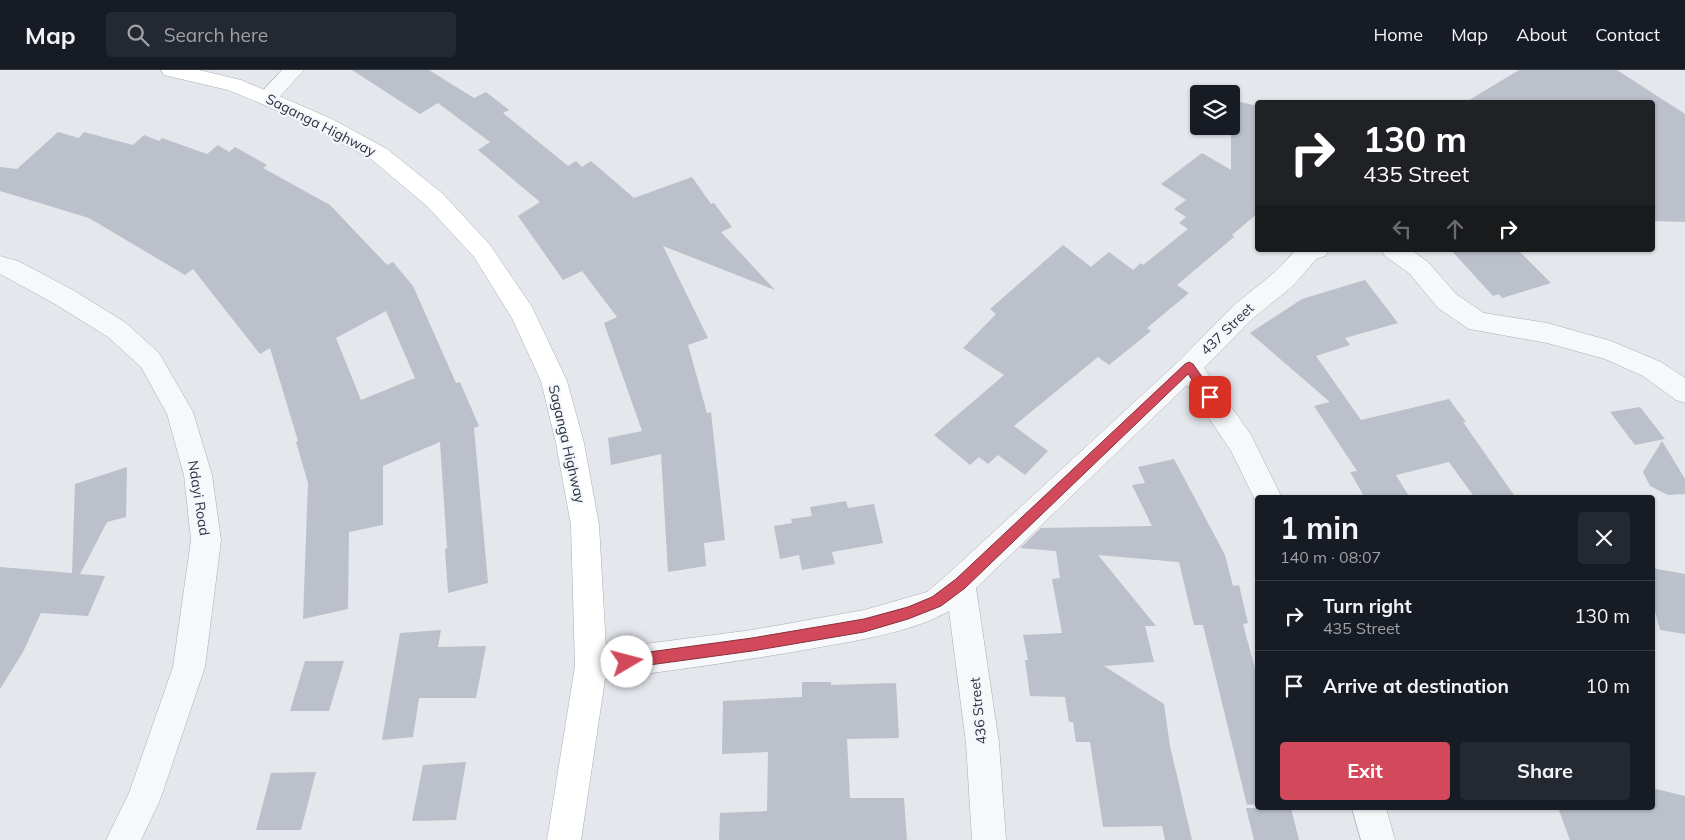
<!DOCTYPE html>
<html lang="en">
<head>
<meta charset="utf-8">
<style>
  :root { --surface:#171b24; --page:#242831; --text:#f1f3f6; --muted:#9ea1a6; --line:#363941; --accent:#d1495b }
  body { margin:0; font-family:Mulish,sans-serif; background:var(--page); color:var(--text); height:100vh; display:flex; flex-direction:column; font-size:19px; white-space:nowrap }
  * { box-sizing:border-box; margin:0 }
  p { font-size:16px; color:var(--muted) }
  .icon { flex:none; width:28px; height:28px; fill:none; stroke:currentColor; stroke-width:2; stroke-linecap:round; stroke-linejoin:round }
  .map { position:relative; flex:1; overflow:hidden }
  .panel { position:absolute; left:1255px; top:425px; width:400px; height:315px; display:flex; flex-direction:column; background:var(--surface); border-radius:5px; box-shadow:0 1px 4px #0004 }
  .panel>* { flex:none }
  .top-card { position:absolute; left:1255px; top:30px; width:400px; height:152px; border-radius:5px; box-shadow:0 1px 4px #0004; background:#202124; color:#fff; overflow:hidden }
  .controls { position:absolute; left:1190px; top:15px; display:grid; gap:10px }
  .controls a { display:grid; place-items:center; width:50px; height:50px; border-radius:5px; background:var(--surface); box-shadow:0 1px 4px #0004; font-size:25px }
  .pin { position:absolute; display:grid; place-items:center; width:42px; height:42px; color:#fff; margin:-21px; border-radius:10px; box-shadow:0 2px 8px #0006 }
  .me { position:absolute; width:55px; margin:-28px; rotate:82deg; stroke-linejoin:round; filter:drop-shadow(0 0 4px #0008) }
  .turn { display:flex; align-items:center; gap:18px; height:105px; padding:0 25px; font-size:22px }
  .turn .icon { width:65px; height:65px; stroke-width:2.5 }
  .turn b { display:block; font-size:35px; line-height:42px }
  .lanes { display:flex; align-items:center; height:48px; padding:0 25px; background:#0003; justify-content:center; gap:25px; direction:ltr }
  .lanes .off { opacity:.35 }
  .round { display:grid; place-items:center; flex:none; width:52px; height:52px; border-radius:5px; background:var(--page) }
  .head { display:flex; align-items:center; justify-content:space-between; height:85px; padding:0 25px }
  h1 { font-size:30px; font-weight:700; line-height:38px }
  .cta { display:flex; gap:10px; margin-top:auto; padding:10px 25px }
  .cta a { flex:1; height:58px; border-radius:5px; background:var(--accent); color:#fff; font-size:20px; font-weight:700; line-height:58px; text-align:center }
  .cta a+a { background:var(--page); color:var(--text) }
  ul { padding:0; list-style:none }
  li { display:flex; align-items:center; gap:15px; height:70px; padding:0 25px; border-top:1px solid var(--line) }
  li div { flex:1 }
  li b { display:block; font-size:19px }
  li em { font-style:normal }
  header { display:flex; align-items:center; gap:30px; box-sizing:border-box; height:70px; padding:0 25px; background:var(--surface); border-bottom:1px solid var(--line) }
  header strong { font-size:24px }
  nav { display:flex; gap:28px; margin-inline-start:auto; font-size:18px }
  .search { width:350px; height:45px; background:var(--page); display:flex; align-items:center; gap:12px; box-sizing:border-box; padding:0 18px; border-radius:5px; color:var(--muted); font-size:19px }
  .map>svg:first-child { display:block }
</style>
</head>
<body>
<header>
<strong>Map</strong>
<div class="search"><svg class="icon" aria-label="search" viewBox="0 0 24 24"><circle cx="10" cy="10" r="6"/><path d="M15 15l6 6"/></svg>Search here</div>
<nav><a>Home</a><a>Map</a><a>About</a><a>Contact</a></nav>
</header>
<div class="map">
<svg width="1685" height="770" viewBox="0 0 1685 770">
  <rect width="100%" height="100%" fill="#e4e7ec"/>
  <g fill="#bbc0ca" fill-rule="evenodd">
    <path d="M352,0H429L474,28L486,22L509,40L503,43L568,96L576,91L582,97L591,91L634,128L692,107L711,134L714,133L732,157L721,162L775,220L663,176L708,268L688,275L707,343L711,342L725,470L704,473L706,496L668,502L661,384L611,395L608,368L642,361L604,253L617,247L582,201L563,210L518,146L540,132L478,80L490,72L438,33L420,44Z"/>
    <path d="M1519,0H1617L1685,44V152L1652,151V32H1466Z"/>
    <path d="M1231,30L1258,36V143L1232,165L1234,167L1177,215L1189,223L1147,258L1151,261L1109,295L1098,287L1014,356L1048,381L1025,405L998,385L988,394L979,387L970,395L934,365L1004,305L963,278L996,244L990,239L1063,175L1091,197L1109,182L1133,200L1141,193L1143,195L1188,159L1179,153L1186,147L1174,139L1186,130L1161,114L1202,83L1231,100Z"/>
    <path d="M58,62L79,68L84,62L133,75L144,65L159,71L162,68L207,84L218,75L229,82L235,77L267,95L263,98L330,135L387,195L393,192L413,216L456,313L460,312L479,356L474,358L488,513L448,523L445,479L447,478L440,372L383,396V455L349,462L348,539L303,549L308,413L296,372L298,371L270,278L260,284L193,199L185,205L89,148L0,121V97L17,99ZM386,241L415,308L361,330L336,268Z"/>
    <path d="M1451,180H1518L1551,213L1502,228L1499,224L1493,226Z"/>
    <path d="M1365,210L1398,253L1345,268L1350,275L1316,286L1361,350L1449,329L1466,352H1463L1516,428H1475L1449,392L1396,405L1410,428H1365L1350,402L1357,401L1314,336L1330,332L1250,263L1302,229Z"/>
    <path d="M1640,337L1665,369L1635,375L1610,342Z"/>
    <path d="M1662,371L1685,409V424L1668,425L1650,416L1643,402Z"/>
    <path d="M1174,389L1225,485L1233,516L1239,515L1248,553L1243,554L1258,610V734L1247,735L1203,555H1194L1179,492L1098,485L1156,556H1145L1154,592L1104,596L1164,634L1170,676L1192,770H1165L1162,756L1103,757L1090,672H1076L1073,652H1069L1065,627L1030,626L1025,590H1028L1023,565L1062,563L1052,509L1060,508L1056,481L1020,478L1041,458L1152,456L1132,415L1145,413L1138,397Z"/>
    <path d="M127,397L126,447L107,452L80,504L105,506L88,546L41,543L23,582L0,619V497L72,503L75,414Z"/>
    <path d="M846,431L848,438L874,434L883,473L832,482L835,494L802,500L799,485L780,489L774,456L792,453L791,449L812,446L810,437Z"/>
    <path d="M1652,498L1685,504V564L1660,560L1652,530Z"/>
    <path d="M441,560L438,577L486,576L476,628H419L413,667L382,670L400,563Z"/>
    <path d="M305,591H344L329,641H290Z"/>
    <path d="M802,612H831V615L896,613L899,668L847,669L850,728H904L907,770H719L720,743L767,741L768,682L722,684L723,631L802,627Z"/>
    <path d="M466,692L456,750L412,751L423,695Z"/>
    <path d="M316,702L301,760H256L271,703Z"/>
    <path d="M1652,718L1685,726V770H1570L1558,738H1652Z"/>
    <path d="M1246,738H1291L1299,770H1254Z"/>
  </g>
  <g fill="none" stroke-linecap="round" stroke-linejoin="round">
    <g stroke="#a9aeb7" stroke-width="1">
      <g id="street">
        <path d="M282,0H304L274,33L267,35L260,33L256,28Z"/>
        <path d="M1296,180H1329L1325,186L1316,189L1293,216L1252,249L1204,298L1251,365L1282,428H1258V436L1231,381L1187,315L976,518L999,673L1006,770H972L966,673L949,541C915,561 861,570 821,577C745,591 668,601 591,611L580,607L575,596L580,585L591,581L752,560L864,540L927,522L949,503L1180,290L1234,235L1275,202Z"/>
        <path d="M1381,180H1411L1428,192L1456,224L1484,243L1547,253L1611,271L1661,292L1685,308V333L1676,330L1643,306L1605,289L1547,273L1469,259L1438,238L1410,204L1385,186Z"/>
        <path d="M0,186L18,191L73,220L126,253L159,283L193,342L212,405L221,470L205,597L160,730L141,770H106L129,723L173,597L191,470L184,405L167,344L141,297L108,267L55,234L0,204Z"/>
        <path d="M1352,738H1386L1395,770H1361Z"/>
      </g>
    </g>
    <g stroke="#a9aeb7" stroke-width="1">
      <path id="secondary" d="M161,0H199L241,10L332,49L387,79L443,124L490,175L532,237L567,311L584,373L599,455L607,596L581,770H547L575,596L571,455L556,373L541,311L512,248L474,187L427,136L371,89L316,59L260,33L228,20L164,5Z"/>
    </g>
    <use href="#street" fill="#f7f8fa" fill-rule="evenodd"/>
    <use href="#secondary" fill="#fff" fill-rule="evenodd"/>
  </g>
  <path fill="#d1495b" stroke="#882f3b" d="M1189,292L1193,294L1214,324L1215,327L1214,330H1206L1188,304L965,518L941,536L908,549L864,562L752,581L627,598L623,596L621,592L623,587L627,585L752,568L864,549L908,537L932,527L956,509L1185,294Z"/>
  <g text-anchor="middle" stroke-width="4.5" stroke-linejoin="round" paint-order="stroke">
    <g font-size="14" fill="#2b3445" stroke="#f4f6f9">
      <text transform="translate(321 55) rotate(27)" y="5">Saganga Highway</text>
      <text transform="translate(1227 259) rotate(-44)" y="5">437 Street</text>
      <text transform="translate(567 374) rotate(77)" y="5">Saganga Highway</text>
      <text transform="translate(199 428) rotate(81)" y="5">Ndayi Road</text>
      <text transform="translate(978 641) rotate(-96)" y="5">436 Street</text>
    </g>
  </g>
</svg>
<div class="controls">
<a><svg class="icon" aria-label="layers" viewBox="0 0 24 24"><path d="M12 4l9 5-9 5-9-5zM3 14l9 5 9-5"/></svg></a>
</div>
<div class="pin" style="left:1210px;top:327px;background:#d93025"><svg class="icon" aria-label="arrive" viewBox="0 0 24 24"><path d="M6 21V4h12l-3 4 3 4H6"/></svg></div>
<svg class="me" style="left:627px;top:592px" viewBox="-20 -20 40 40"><circle r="19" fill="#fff"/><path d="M0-13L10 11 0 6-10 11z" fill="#d1495b"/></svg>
<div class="top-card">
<div class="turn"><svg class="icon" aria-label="right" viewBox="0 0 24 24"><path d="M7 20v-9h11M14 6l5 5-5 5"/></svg><div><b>130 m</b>435 Street</div></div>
<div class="lanes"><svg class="icon off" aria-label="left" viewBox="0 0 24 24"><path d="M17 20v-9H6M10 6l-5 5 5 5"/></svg><svg class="icon off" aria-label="ahead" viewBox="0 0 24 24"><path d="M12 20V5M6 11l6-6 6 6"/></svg><svg class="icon" aria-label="right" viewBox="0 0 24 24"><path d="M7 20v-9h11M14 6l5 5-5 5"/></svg></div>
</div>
<section class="panel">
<div class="head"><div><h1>1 min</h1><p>140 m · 08:07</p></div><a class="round"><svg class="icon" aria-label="close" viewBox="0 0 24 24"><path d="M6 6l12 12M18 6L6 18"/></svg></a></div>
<ul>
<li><svg class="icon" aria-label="right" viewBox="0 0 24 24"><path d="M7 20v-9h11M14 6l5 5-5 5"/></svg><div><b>Turn right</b><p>435 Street</p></div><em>130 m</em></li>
<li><svg class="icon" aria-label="arrive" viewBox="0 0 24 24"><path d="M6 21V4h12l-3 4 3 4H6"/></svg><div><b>Arrive at destination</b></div><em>10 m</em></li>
</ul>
<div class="cta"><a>Exit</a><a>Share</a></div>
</section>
</div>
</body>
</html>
